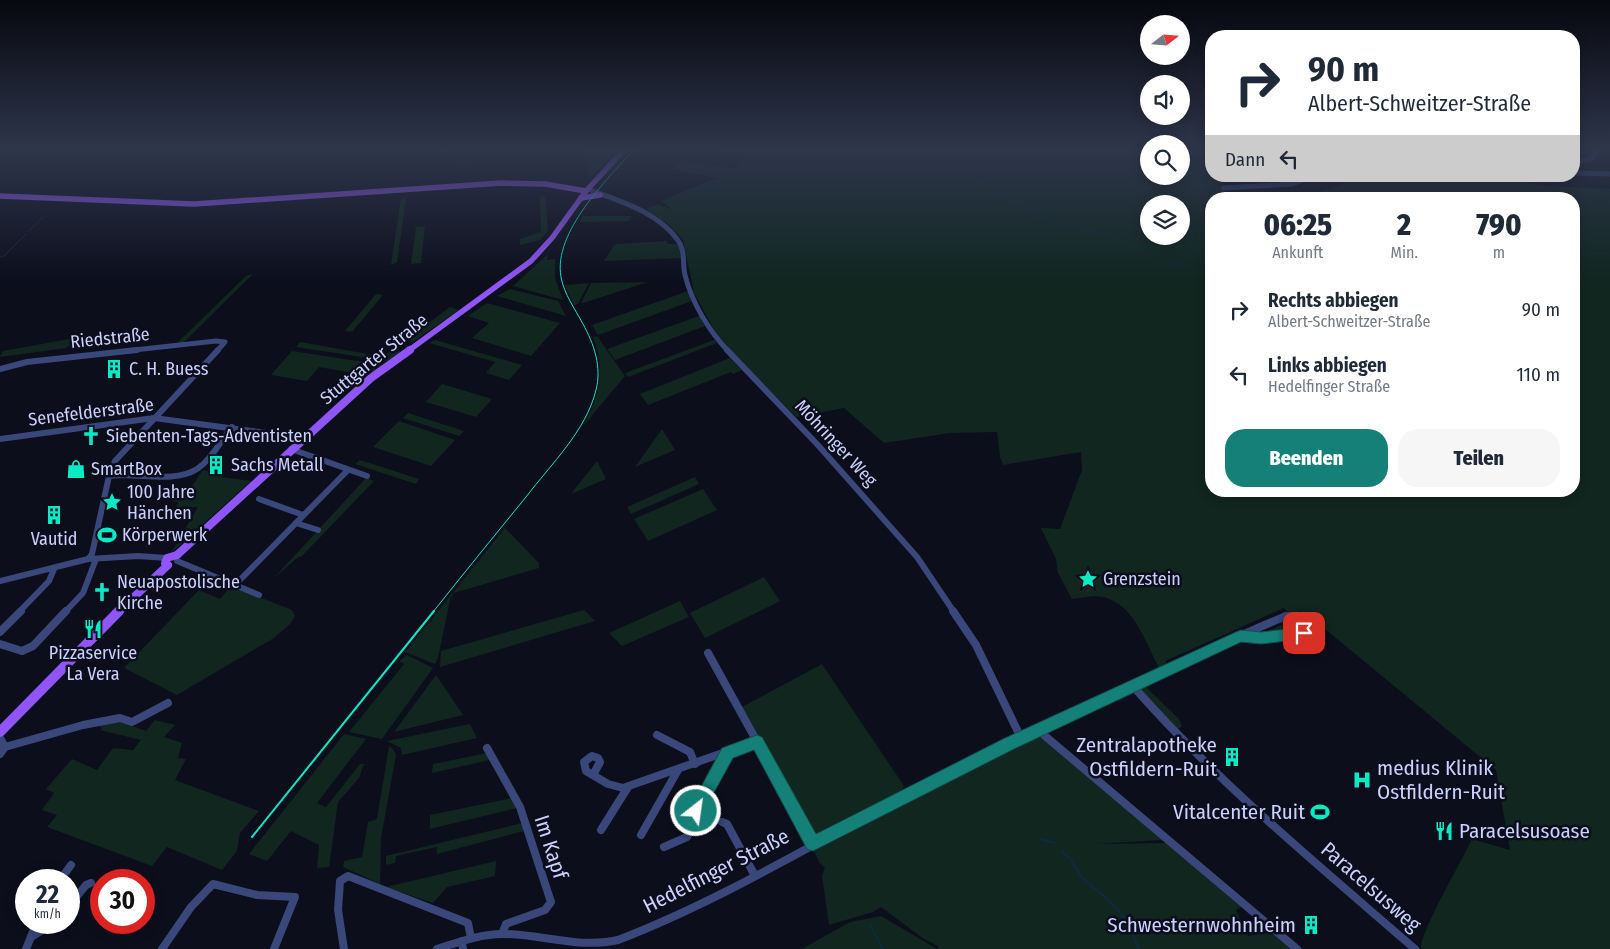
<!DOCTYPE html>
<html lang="de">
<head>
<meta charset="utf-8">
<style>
  :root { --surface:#fff; --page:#f6f6f7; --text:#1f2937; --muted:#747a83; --accent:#158077 }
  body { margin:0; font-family:"Fira Sans Condensed",sans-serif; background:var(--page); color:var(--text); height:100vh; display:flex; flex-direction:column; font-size:19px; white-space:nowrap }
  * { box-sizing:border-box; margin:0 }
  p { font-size:16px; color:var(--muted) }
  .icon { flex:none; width:28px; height:28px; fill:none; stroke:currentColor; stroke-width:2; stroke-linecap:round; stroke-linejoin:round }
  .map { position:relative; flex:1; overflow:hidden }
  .drawer { position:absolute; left:1205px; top:192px; width:375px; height:305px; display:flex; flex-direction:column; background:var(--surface); border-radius:20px; box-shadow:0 2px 12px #0003 }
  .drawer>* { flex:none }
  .guide { position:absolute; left:1205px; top:30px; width:375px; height:152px; border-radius:20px; box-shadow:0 2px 12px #0003; background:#fff; color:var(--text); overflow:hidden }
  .needle { width:32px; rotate:73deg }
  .controls { position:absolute; left:1140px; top:15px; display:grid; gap:10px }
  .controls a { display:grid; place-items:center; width:50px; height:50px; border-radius:50%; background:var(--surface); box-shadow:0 2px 12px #0003; font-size:25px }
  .speed { position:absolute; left:15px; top:869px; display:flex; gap:10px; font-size:25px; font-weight:700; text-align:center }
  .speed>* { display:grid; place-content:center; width:65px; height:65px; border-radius:50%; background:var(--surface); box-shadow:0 2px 12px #0003; line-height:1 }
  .speed small { font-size:12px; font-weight:400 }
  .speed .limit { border:8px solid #d22; background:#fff; color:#111 }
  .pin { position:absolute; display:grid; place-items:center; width:42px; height:42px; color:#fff; margin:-21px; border-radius:10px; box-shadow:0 2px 8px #0006 }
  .me { position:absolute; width:55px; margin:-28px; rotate:30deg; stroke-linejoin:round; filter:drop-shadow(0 0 4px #0008) }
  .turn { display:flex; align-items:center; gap:18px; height:105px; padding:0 20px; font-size:22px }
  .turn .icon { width:65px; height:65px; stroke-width:2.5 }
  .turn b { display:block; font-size:35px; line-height:42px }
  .then { display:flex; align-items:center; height:48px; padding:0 20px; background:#0003; gap:10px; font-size:19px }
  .eta { display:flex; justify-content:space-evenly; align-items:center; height:85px; text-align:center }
  .eta b { font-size:30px; font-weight:800; line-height:35px }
  .button { display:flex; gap:10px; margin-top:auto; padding:10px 20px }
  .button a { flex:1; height:58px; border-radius:20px; background:var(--accent); color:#fff; font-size:20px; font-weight:800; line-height:58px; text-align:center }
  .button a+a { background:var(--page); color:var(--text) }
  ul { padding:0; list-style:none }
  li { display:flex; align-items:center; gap:15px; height:65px; padding:0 20px }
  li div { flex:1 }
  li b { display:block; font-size:19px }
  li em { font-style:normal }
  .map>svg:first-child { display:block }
</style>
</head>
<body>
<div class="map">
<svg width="1610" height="949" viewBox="0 0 1610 949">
  <rect width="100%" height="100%" fill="#0c0e1c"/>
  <g fill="#10261f" fill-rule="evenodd">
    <path d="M598,149H617L589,178L586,152Z"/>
    <path d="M708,149H1149V176H1181V152L1185,153L1211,163V176H1218L1224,195C1270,196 1314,203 1355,176H1509V179L1547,186L1610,189V949H1421C1419,934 1463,859 1472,839L1510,850L1496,770L1325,629L1320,631L1312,626L1300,611L1296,614L1288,612L1284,608L1165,661L1167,665L1160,669C1145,644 1136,605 1103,597C1095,595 1081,598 1072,599L1058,573L1056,559L1041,528L1060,529L1082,470L1081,452L1003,465L1000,457L997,432L950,433L884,443L844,408L796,417L719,339L694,293L683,239L667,223L646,209L658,204L673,210L661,201L717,178L673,169L681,162L734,168L754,155ZM1418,197L1574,199V491H1211V199ZM1149,204H1181V236H1149Z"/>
    <path d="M545,196L548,231L540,240L520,245V239L541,232L540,197Z"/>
    <path d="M401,198H406L397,262L391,265Z"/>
    <path d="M583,216H632L628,221L580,222Z"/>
    <path d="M425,226L421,263L411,264L416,227Z"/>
    <path d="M666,241L668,244H678L682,258L604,261L615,244Z"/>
    <path d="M548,254L547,260L555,259V278L563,300L513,286Z"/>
    <path d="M253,274L181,345H175L246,276Z"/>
    <path d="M648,282L583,303H581L591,283Z"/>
    <path d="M589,283L578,304L574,305L565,285Z"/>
    <path d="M510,289L558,301L566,316L497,296Z"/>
    <path d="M688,291L692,301L598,335L592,325Z"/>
    <path d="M376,294L383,295L352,332L345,331Z"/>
    <path d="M487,303L560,323L531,356L472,338L489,323L468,316Z"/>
    <path d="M450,307L459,310L413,342L403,337H410Z"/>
    <path d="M699,316L705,326L615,360L607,349Z"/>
    <path d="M597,336L625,376L583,426C600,398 606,369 593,337Z"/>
    <path d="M80,337L66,348L0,357L3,351Z"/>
    <path d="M435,340L522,365L509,380L486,373L495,362L429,343Z"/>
    <path d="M714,340L717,343L628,377L625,373Z"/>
    <path d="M300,342L385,357L388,352L401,351L388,361L296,347Z"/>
    <path d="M292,351L383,365L369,376L319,367L307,381L271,375Z"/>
    <path d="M730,358L742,370L733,374L731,372L648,405L640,394Z"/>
    <path d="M442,384L492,399L476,417L426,402Z"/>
    <path d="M408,413L464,431L459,436L403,418Z"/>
    <path d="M399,421L455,440L431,466L373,447Z"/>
    <path d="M662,429L675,450L635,467Z"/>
    <path d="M360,460L419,479L416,484L355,464Z"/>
    <path d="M597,461L606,479L571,494Z"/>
    <path d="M203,470L223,474L222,477L251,481L171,553L198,507H176L179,502H173L178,492H188Z"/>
    <path d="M695,477L699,484L631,514L627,507Z"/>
    <path d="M366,478L374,481L302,556L297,558L274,578Z"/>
    <path d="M703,489L717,510L648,541L634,519Z"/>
    <path d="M505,528L539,563V568L454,593L450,600L438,658L435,664L405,652Z"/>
    <path d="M764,577L780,601L705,638L690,613Z"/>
    <path d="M231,586L292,610L295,616L290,624L274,638L177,695L124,668L199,590L220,599Z"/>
    <path d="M680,601L689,617L622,646L609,633Z"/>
    <path d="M584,610L595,621L440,667L441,651Z"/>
    <path d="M1292,618L1302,627L1300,631L1267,635V632L1288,622L1287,619Z"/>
    <path d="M407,655L433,668L382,739L349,732L404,664L399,661Z"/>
    <path d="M822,664L904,786L902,790L817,833L809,827L742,707Z"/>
    <path d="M436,675L463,715L394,732Z"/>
    <path d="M1145,686L1179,719L1182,726L1176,731L1140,689Z"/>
    <path d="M155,720L175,725L164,737L182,743L178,758L186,759L175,780L259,811L240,833L237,851L222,870L167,847L152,866L47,827L57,815L42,810L54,793L46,789L72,759L97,770L113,748L133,750L141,740L100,730L102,728L97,725L119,721L146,731Z"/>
    <path d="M470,724L477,738L402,755L401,748L387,741Z"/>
    <path d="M344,734L366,739L317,803L326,807L360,764H364L359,778L338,802L329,867L317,868L319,845L291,831L267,861L249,854Z"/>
    <path d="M1040,736L1161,838V840L1096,844L1167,843L1241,907L1236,910L1248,936L1270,932L1292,949H938V946L924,939L881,907L873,912L829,925L822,876L825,868L819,862L814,851Z"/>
    <path d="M389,746L393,749L396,755L381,838L380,884L343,867L344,861L362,857L368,822L377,819Z"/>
    <path d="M487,753L490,760L432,773L433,764Z"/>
    <path d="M512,798L517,808L430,829V815Z"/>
    <path d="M522,823L524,831L437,854V847L396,856L395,863L386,865V856Z"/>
    <path d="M496,861L495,876L447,887L433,903L386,887Z"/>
    <path d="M881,916L937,949H802L850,922Z"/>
  </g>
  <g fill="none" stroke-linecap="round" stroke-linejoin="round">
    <g stroke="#0c2a3b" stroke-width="1">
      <path d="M439,149L474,171"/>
      <path d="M942,155L974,178L1008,195L1037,217L1115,238L1211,277"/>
      <path d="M1482,176L1518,199"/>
      <path d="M29,231L43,217"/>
      <path d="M1574,232L1591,241"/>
      <path d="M1574,252L1610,254"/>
      <path d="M0,257L4,256L26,234"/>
    </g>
    <g stroke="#0c2a3b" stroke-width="2.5">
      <path d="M1040,839L1055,843"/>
      <path d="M1062,850L1063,854L1072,859V863L1084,880L1104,896L1125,918L1139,949"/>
      <path d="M870,925L883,949"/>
    </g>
    <g stroke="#39477a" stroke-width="5">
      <path d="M1574,162L1591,159L1595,155L1594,149"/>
      <path d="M1574,173L1610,174"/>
      <path d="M1223,188L1292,184L1315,176"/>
      <path d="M588,189C619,201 656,211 677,239C686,250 682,262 685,275C692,303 709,331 728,351"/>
      <path d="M125,351L216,341L225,342L217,351"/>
    </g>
    <g stroke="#39477a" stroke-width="6">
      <path d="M727,350L817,444L917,557L954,612"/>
      <path d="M0,369L27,362L137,350"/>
      <path d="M0,439L154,418L304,438"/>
      <path d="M291,449L367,476"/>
      <path d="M109,476C136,472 173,484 197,469C212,459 221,440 232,427"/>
      <path d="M259,499L303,515"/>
      <path d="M296,523L318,530"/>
      <path d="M88,559L92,554L109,476L115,461L218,350"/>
      <path d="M177,561L259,595"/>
      <path d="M0,581L88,559L138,556L167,558"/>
      <path d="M236,584L348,470"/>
      <path d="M19,612L49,581L54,569"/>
      <path d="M65,612L83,593L96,559"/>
    </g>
    <g stroke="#39477a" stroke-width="8">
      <path d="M953,611L976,645L1021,738"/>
      <path d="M0,632L21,611"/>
      <path d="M0,644L22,651L33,646L66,611"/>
      <path d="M708,653L813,843"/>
      <path d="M1132,685C1218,783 1317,864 1415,949"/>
      <path d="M1038,730L1297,949"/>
      <path d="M657,735L690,752L695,764"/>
      <path d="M0,738L5,747"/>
      <path d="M5,747L83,725L120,718L132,722L168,703"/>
      <path d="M487,748L520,807L551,902L545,910L506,924L502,934"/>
      <path d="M0,754L5,747"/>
      <path d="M593,775L600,762L598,758L592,756L584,762L586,771L608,784L623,788L757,741"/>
      <path d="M722,822L727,824L754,874"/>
      <path d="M601,830L628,787"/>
      <path d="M641,835L678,770"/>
      <path d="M664,847L687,837L694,824L695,811L728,753"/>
      <path d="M60,880L71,865"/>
      <path d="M69,906L86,885L91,883"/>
      <path d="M31,937L55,922"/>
      <path d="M462,941L463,949"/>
      <path d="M26,949L37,922"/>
      <path d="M162,949L191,907L213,884L257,895L295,897L274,949"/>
      <path d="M344,949L338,910L340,881L348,876L468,923L471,938"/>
      <path d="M437,949C459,942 480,934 503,934C542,934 579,949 618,940C729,897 831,833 937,779C1043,724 1152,676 1260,627L1286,616L1297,617L1305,627L1304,633L1300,635L1261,638L1241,636"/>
    </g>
    <g stroke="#9055f8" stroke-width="5.5">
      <path d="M0,196L194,204L501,183L545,184L586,191"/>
      <path d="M581,198L600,195"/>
      <path d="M408,351L531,261L552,238L586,191L625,149"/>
    </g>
    <g stroke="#9055f8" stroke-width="8">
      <path d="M177,555L371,378L410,350"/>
      <path d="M168,565L165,563L167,558L177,555"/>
      <path d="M118,612L168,565"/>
    </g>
    <path stroke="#9055f8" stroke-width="10" d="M0,732L119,611"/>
    <path stroke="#09eac5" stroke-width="1" d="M433,612C464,573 495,535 526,497C551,464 586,431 596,390C602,367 594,344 583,324C575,309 564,294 561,277C553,232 607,180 634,149"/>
    <path stroke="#09eac5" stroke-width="2" d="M252,837L434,611"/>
  </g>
  <linearGradient id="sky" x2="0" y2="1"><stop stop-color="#07080f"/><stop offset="0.53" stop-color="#2e364b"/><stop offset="1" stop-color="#2e364b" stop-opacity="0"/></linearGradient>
  <rect width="1610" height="282" fill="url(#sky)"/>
  <path fill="#158077" stroke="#0e534d" d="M1304,627L1308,629L1310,633L1308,637L1304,639L1261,644L1241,642L1014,749L813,851L807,849L754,750L733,758L701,816L696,818L690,816L688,811L722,748L757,735L762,737L816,834L1003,739L1236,632L1241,630L1261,632Z"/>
  <defs>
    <g id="building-bare" transform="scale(1.5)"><path d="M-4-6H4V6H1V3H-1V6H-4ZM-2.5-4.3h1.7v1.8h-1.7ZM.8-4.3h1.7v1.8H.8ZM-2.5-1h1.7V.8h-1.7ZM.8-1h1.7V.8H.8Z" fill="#09eac5" stroke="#0c0e1c" stroke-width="2.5" paint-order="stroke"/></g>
    <g id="church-bare" transform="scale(1.5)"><path d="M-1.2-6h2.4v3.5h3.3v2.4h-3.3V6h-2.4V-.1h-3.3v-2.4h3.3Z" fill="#09eac5" stroke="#0c0e1c" stroke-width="2.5" paint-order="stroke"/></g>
    <g id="shop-bare" transform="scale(1.5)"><path d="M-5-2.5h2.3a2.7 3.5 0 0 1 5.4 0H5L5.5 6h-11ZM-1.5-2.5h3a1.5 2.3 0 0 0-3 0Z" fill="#09eac5" stroke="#0c0e1c" stroke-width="2.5" paint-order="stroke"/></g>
    <g id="sight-bare" transform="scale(1.5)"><path d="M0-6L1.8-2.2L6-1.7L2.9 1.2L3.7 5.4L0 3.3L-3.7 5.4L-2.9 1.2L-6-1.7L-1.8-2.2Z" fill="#09eac5" stroke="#0c0e1c" stroke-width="2.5" paint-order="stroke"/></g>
    <g id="stadium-bare" transform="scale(1.5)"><path d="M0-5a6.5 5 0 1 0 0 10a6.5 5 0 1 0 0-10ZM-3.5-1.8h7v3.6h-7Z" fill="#09eac5" stroke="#0c0e1c" stroke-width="2.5" paint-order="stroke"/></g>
    <g id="restaurant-bare" transform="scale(1.5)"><path d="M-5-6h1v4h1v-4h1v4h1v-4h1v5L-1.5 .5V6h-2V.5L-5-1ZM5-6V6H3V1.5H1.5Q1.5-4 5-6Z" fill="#09eac5" stroke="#0c0e1c" stroke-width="2.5" paint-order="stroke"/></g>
    <g id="hospital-bare" transform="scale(1.5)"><path d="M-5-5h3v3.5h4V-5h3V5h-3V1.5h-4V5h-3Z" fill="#09eac5" stroke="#0c0e1c" stroke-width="2.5" paint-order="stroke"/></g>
  </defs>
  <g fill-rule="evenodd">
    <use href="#building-bare" x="114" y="369"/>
    <use href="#church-bare" x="91" y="436"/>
    <use href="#building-bare" x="216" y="465"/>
    <use href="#shop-bare" x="76" y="469"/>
    <use href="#sight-bare" x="112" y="502"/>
    <use href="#building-bare" x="54" y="515"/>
    <use href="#stadium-bare" x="107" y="535"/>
    <use href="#sight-bare" x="1088" y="579"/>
    <use href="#church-bare" x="102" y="592"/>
    <use href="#restaurant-bare" x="93" y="629"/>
    <use href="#building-bare" x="1232" y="757"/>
    <use href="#hospital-bare" x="1362" y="780"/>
    <use href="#stadium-bare" x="1320" y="812"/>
    <use href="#restaurant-bare" x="1444" y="831"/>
    <use href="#building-bare" x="1311" y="925"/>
  </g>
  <g text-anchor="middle" stroke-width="5" stroke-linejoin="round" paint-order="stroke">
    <g font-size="18" fill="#cad1fd" stroke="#0c0e1c">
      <text transform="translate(110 338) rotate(-6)" y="6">Riedstraße</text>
      <text transform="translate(374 359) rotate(-39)" y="6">Stuttgarter Straße</text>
      <text transform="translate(91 412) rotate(-7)" y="6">Senefelderstraße</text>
      <text transform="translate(836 443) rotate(47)" y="6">Möhringer Weg</text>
    </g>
    <g font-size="18" fill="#cad1fd" stroke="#0c0e1c" text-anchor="start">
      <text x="129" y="375">C. H. Buess</text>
      <text x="106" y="442">Siebenten-Tags-Adventisten</text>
      <text x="231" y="471">Sachs Metall</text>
      <text x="91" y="475">SmartBox</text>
      <text x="127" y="498">100 Jahre<tspan x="127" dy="21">Hänchen</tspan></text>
      <text x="122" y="541">Körperwerk</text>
      <text x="54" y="545" text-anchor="middle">Vautid</text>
      <text x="1103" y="585">Grenzstein</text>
      <text x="117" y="588">Neuapostolische<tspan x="117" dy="21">Kirche</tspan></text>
      <text x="93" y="659" text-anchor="middle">Pizzaservice<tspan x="93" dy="21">La Vera</tspan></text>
    </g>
    <g font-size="21" fill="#cad1fd" stroke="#0c0e1c" text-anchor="end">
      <text x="1217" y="752">Zentralapotheke<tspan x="1217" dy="24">Ostfildern-Ruit</tspan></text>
      <text x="1377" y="775" text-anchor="start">medius Klinik<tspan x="1377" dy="24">Ostfildern-Ruit</tspan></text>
      <text x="1305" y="819">Vitalcenter Ruit</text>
      <text x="1459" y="838" text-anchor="start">Paracelsusoase</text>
      <text x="1296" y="932">Schwesternwohnheim</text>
    </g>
    <g font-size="21" fill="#cad1fd" stroke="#0c0e1c">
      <text transform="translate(551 847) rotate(72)" y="7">Im Kapf</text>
      <text transform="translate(716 871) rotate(-27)" y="7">Hedelfinger Straße</text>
      <text transform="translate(1371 887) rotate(41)" y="7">Paracelsusweg</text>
    </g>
  </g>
</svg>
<div class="controls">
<a><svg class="needle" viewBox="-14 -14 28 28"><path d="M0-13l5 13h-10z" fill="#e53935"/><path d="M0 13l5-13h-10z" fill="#747a83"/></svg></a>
<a><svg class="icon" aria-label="sound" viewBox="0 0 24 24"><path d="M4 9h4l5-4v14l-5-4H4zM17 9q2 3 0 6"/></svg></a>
<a><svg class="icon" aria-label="search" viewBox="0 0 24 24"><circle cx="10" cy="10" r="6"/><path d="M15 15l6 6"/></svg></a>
<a><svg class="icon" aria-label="layers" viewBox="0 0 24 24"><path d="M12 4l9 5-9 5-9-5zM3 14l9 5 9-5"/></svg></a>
</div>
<div class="speed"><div>22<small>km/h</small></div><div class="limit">30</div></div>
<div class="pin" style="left:1304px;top:633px;background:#d93025"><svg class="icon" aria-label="arrive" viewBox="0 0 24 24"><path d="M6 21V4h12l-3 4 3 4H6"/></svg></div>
<svg class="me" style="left:696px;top:811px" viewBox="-20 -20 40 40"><circle r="17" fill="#158077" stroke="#fff" stroke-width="3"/><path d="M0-11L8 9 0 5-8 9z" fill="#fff"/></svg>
<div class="guide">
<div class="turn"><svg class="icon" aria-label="right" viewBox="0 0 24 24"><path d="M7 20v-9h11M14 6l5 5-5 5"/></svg><div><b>90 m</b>Albert-Schweitzer-Straße</div></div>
<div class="then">Dann<svg class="icon" aria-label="left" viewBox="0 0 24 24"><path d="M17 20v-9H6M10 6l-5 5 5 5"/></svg></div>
</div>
<section class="drawer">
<div class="eta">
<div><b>06:25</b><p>Ankunft</p></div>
<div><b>2</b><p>Min.</p></div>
<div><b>790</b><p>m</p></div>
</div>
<ul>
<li><svg class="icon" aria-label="right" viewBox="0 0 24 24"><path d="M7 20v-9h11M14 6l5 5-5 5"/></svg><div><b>Rechts abbiegen</b><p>Albert-Schweitzer-Straße</p></div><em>90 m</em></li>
<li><svg class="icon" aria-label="left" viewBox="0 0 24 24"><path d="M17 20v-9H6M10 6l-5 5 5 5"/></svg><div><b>Links abbiegen</b><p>Hedelfinger Straße</p></div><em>110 m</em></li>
</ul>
<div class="button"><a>Beenden</a><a>Teilen</a></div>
</section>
</div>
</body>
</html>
